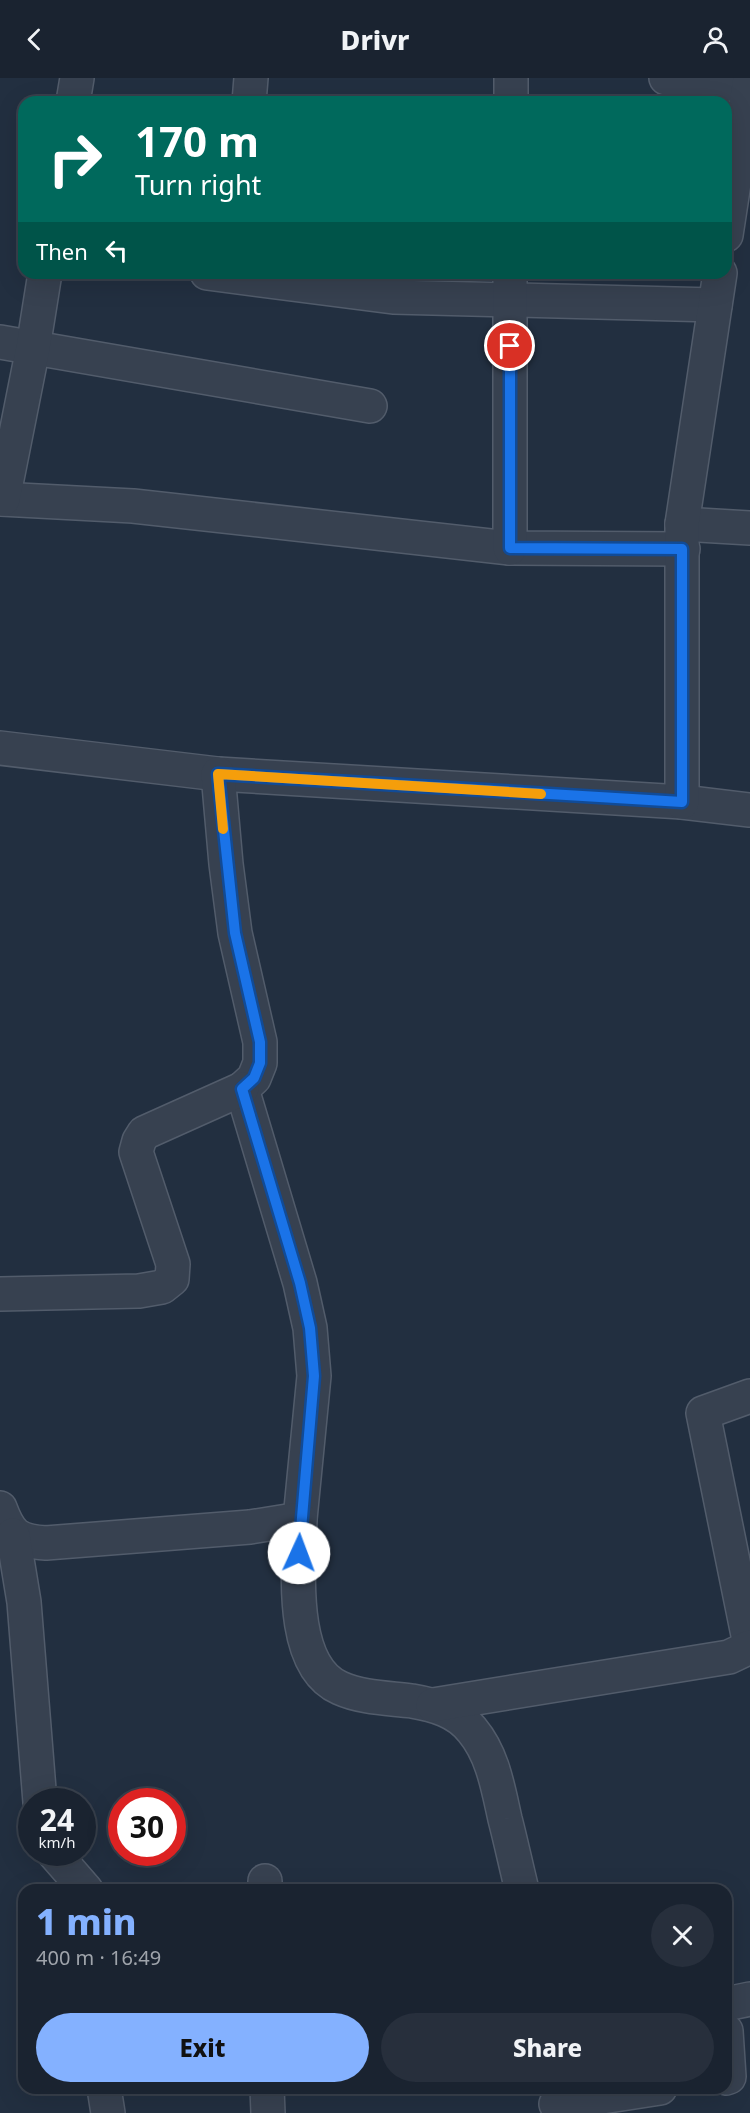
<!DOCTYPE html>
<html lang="en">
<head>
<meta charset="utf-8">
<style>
  :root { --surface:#1a2330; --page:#272f3c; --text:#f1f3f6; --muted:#9fa4ab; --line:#38404c; --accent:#84b1ff }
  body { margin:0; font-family:"Noto Sans",sans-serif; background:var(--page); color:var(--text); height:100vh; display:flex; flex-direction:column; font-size:22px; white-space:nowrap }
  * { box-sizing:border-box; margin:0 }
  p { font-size:20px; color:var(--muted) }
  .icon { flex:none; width:33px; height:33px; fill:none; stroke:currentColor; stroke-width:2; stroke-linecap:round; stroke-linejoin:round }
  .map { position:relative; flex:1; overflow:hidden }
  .side { position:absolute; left:18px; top:1806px; width:714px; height:210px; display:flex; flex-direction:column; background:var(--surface); border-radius:18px; box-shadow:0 6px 24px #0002,0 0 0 2px var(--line) }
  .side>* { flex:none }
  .top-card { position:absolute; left:18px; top:18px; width:714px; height:183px; border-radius:18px; box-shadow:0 6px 24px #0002,0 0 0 2px var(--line); background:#00695c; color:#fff; overflow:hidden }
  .speed { position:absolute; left:18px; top:1710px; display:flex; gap:12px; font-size:30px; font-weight:700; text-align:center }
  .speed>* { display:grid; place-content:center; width:78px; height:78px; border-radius:50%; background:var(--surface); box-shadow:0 6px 24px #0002,0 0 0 2px var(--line); line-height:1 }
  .speed small { font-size:15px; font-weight:400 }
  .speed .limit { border:9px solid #d22; background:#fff; color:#111 }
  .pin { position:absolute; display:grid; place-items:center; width:51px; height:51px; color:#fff; margin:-26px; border:3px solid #fff; border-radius:50%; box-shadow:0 2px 6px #0007 }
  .me { position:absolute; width:66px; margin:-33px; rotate:2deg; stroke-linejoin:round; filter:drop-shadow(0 0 4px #0008) }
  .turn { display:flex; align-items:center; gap:21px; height:126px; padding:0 18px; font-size:27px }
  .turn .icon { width:78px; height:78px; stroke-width:2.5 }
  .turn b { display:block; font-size:42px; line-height:51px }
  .then { display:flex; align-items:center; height:57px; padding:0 18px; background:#0003; gap:12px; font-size:22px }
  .round { display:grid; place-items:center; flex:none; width:63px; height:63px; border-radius:32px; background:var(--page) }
  .headline { display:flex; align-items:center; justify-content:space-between; height:102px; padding:0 18px }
  h1 { font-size:36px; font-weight:800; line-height:45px; color:var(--accent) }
  .primary-button { display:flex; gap:12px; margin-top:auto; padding:12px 18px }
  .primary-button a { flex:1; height:69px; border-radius:36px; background:var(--accent); color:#111; font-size:24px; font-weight:800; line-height:69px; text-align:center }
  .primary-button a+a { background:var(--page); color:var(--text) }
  header { display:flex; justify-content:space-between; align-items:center; height:78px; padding:0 18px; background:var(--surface); font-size:27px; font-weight:800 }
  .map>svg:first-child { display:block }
</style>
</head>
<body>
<header><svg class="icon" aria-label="back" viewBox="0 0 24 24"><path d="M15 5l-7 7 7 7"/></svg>Drivr<svg class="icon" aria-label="person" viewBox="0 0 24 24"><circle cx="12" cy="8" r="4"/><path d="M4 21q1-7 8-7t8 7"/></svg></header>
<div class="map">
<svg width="750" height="2035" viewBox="0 0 750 2035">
  <rect width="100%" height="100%" fill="#222f40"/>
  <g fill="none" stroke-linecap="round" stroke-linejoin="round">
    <g stroke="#525c6b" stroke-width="36">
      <g id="street">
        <path d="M666,0L750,8"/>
        <path d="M73,24L77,0"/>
        <path d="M249,24L251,0"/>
        <path d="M511,24V0"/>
        <path d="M726,157L750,0"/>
        <path d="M207,195L393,219L715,227"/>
        <path d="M0,264L370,328"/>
        <path d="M0,421L133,428L510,470L683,471"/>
        <path d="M3,421L33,270L45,195"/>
        <path d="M682,446L750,450"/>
        <path d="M510,470V195"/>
        <path d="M0,670L218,696L682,724L750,732"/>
        <path d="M218,696L226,786L235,855L260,964V985L254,1000L242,1011L300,1205L310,1250L314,1298L300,1441"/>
        <path d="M682,724V446L720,195"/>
        <path d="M0,1216L139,1213L162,1209L172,1201L173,1186L136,1074L139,1063L144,1055L242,1011"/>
        <path d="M750,1318L703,1335L750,1567"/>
        <path d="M0,1430C10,1457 17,1463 46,1465L250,1449L300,1441C299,1488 288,1587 340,1610C362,1620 388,1620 412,1623C435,1627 457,1633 472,1652C493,1677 498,1710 505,1741C511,1764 516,1788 522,1812"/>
        <path d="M13,1457L24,1524L40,1724"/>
        <path d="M433,1627L729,1579L750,1569"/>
        <path d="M53,1774L86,1812"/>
        <path d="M265,1812V1803"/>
        <path d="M726,1926L750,1921"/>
        <path d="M726,1953L729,1999L726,2000"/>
        <path d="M104,2010L108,2035"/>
        <path d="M267,2010L268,2035"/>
        <path d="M556,2026L660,2010"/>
      </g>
    </g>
    <use href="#street" stroke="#374150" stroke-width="33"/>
  </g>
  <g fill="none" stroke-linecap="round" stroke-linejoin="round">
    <g stroke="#114b97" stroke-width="15">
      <path id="route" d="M299,1475L314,1298L310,1250L300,1205L242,1011L254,1000L260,985V964L235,855L218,696L682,724V471L510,470V268"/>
    </g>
    <use href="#route" stroke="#1a73e8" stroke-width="10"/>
    <path stroke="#f59e0b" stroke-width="10" d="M223,751L218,696L541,716"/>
  </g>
</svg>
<div class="speed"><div>24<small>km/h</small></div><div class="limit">30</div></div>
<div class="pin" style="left:510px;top:268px;background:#d93025"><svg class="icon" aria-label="arrive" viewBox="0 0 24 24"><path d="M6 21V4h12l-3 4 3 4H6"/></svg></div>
<svg class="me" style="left:299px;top:1475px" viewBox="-20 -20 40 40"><circle r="19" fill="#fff"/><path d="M0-13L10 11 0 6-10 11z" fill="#1a73e8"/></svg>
<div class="top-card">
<div class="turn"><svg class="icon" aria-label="right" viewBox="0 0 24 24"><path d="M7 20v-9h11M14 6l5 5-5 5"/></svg><div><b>170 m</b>Turn right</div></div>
<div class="then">Then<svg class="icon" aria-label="left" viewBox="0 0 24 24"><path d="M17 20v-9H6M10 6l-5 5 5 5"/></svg></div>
</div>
<section class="side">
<div class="headline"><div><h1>1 min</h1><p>400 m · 16:49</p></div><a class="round"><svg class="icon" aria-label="close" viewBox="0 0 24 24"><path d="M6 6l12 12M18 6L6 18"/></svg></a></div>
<div class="primary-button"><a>Exit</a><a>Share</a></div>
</section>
</div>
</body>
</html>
